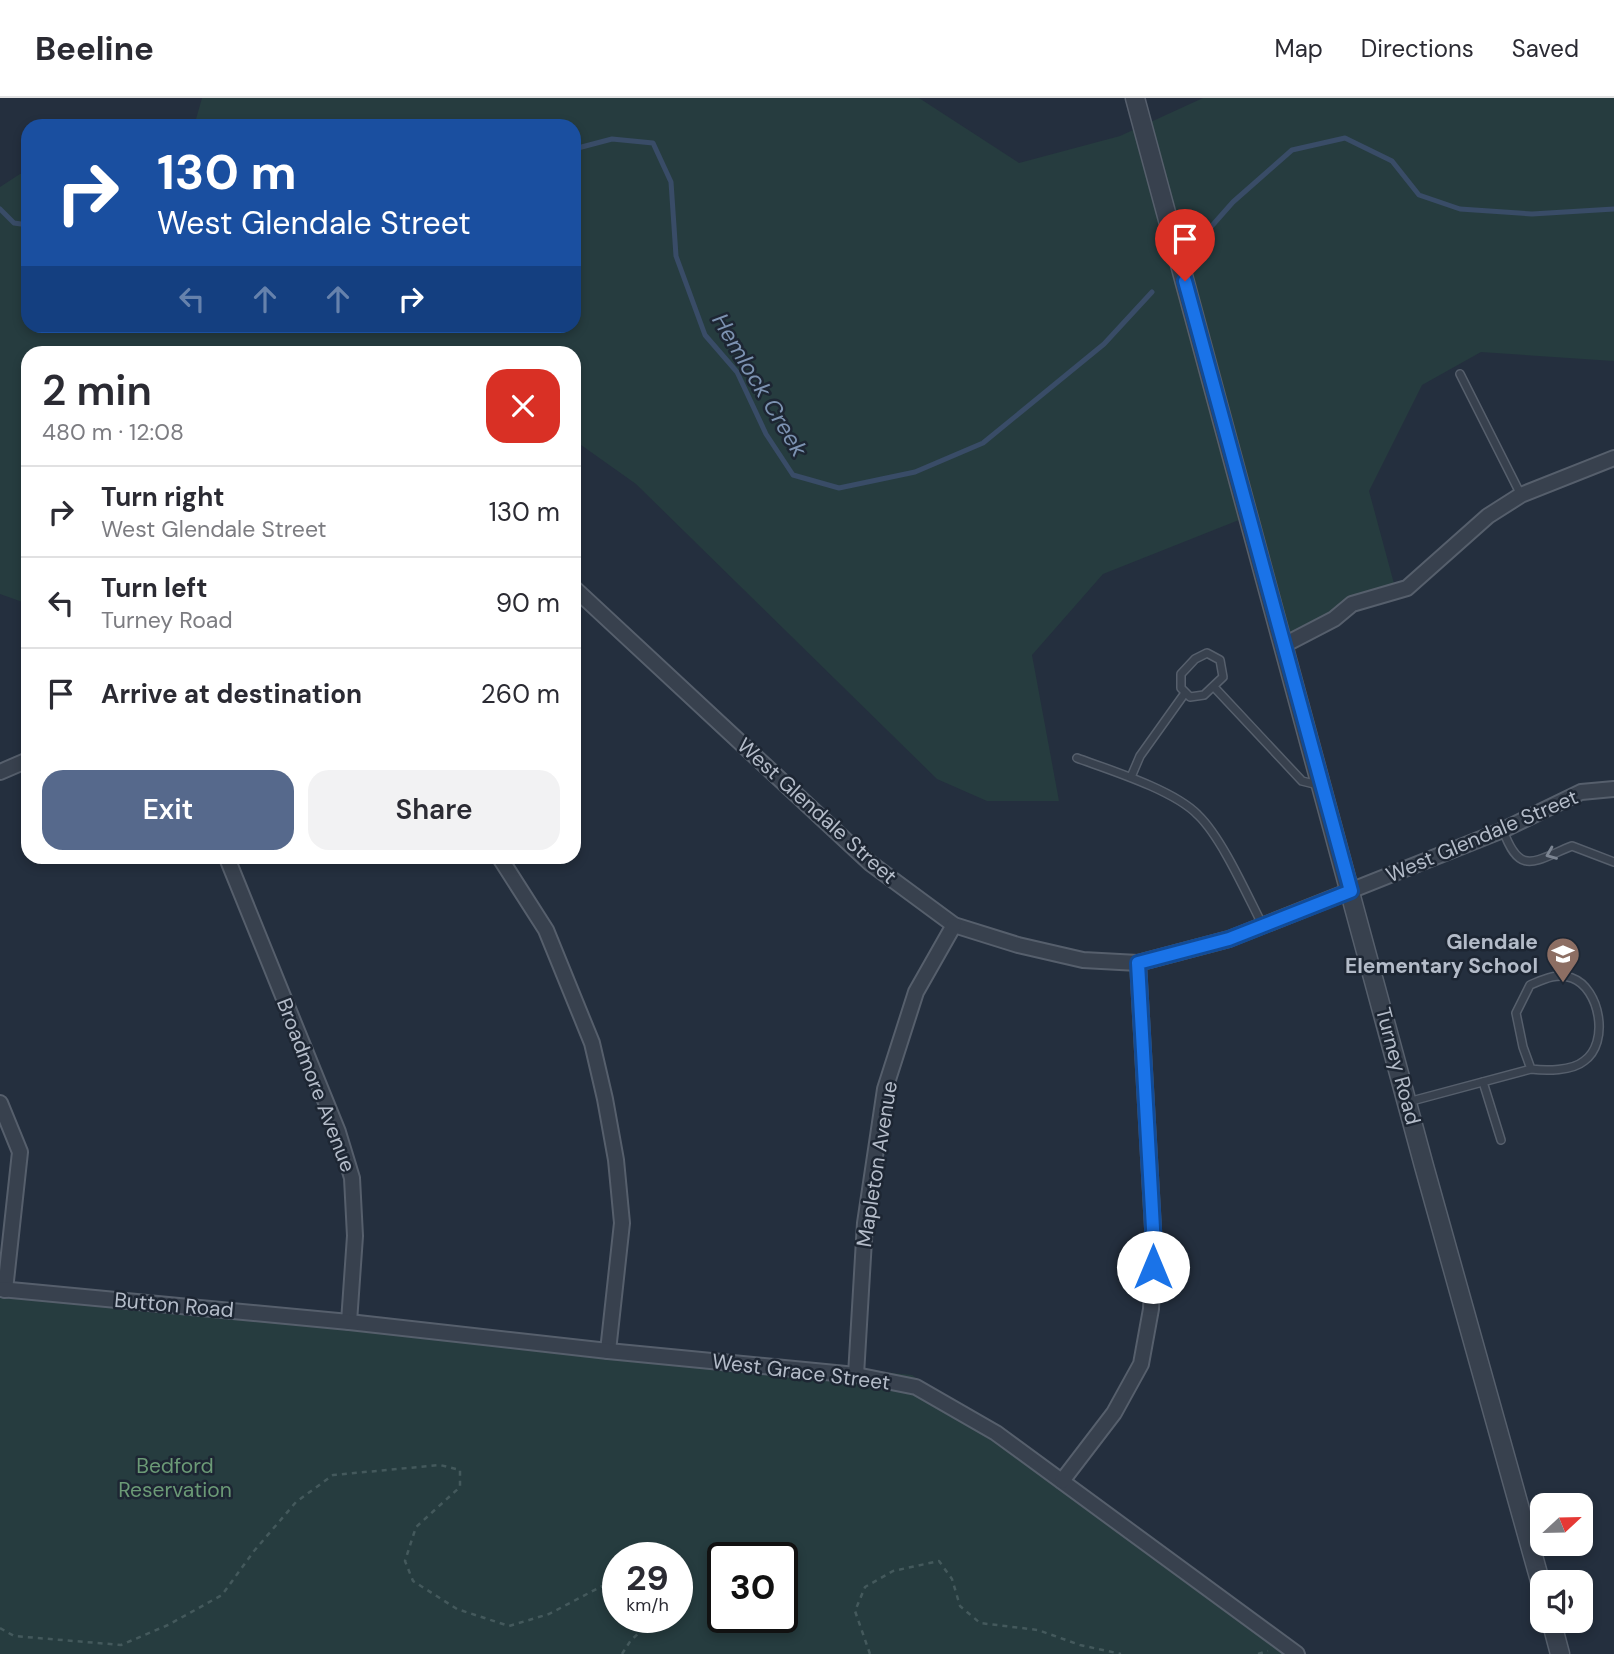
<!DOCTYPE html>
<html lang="en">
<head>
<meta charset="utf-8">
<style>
  :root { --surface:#fff; --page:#f2f2f3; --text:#2b2b33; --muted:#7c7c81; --line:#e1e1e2; --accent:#56698c }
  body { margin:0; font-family:"DM Sans",sans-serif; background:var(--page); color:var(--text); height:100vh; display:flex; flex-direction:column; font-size:26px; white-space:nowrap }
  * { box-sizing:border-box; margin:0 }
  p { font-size:23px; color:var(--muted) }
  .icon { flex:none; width:38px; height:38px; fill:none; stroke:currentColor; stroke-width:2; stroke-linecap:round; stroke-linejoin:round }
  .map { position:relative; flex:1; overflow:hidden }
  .details { position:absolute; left:21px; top:248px; width:560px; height:518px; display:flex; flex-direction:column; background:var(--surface); border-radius:21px; box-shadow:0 4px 10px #0003 }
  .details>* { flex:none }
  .banner { position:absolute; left:21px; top:21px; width:560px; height:214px; border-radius:21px; box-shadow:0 4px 10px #0003; background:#1a4fa0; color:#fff; overflow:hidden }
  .needle { width:46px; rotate:68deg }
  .tools { position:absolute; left:1530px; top:1395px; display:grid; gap:14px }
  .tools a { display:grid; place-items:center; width:63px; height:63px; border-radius:14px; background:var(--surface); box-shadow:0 4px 10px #0003; font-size:35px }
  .speed { position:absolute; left:602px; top:1444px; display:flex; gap:14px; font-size:35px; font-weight:700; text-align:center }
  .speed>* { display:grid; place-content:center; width:91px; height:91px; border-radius:50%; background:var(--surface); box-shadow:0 4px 10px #0003; line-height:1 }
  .speed small { font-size:18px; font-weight:400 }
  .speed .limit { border:4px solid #111; border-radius:10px; background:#fff; color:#111 }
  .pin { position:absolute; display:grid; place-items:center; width:60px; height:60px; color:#fff; margin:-72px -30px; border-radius:50% 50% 50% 0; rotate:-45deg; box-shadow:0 0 7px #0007 }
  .pin .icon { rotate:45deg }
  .me { position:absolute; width:77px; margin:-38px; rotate:0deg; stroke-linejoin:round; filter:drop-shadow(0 0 5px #0008) }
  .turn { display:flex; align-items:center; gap:24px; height:147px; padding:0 21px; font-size:32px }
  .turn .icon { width:91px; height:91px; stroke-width:2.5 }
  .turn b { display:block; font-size:49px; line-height:60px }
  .lanes { display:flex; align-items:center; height:66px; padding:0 21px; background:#0003; justify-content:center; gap:35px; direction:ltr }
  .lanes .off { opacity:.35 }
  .round { display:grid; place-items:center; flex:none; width:74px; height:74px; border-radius:21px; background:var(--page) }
  .headline { display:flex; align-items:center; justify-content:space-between; height:119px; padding:0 21px }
  h1 { font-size:42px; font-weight:600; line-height:52px }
  .action { display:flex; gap:14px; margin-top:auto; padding:14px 21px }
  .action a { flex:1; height:80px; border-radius:21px; background:var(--accent); color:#fff; font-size:28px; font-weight:600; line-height:80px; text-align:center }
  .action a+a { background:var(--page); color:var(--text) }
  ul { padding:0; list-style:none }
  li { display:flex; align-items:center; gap:21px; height:91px; padding:0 21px; border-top:2px solid var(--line) }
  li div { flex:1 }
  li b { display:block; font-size:26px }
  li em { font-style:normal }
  header { display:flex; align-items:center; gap:42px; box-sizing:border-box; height:98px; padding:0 35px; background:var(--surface); border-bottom:2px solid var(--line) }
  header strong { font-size:33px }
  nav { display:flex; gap:38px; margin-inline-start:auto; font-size:24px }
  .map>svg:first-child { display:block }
</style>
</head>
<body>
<header>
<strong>Beeline</strong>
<nav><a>Map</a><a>Directions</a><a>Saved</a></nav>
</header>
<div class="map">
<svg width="1614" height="1556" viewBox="0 0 1614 1556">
  <rect width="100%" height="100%" fill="#242f3e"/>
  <g fill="#263c3f" fill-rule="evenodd">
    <path d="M202,0H919L1019,65L1120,38L1203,0H1614V263L1481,254L1422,287L1369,393L1396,493L1352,506L1284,547L1249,418L1103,476L1032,557L1059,703H987L937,681L636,386L574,342V256H28V506L0,496V89L20,76L28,75V228H574V28H194Z"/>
    <path d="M0,1187L912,1277L1291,1556H0ZM618,1460H677V1519H618ZM723,1460H782V1519H723Z"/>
  </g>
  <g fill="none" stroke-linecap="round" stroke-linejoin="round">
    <g stroke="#394c67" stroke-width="5">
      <path d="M346,28L353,24L367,28"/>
      <path d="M574,51L612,41L653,45L671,84L676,158L705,237L737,274L766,336L793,377L839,390L915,374L983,345L1104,246L1152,194"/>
      <path d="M0,111L14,125L28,127"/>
      <path d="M1210,130L1233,104L1292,52L1345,40L1392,63L1419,97L1460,111L1532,116L1614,111"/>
    </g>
    <g stroke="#565f6c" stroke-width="10">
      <g id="service">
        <path d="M1460,276L1521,397"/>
        <path d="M1207,555L1220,562L1223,579L1204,597L1190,599L1181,590V576L1195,561Z"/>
        <path d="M1214,589L1302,683L1318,687"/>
        <path d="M1077,660C1110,672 1174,692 1198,717C1222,740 1247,797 1263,828"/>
        <path d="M1131,679L1140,658L1185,595"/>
        <path d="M1503,732C1520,779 1534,763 1572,748L1614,764"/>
        <path d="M1483,984L1501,1042"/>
        <path d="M1408,1004L1531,971C1546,973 1572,973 1584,963C1610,945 1600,890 1572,880C1557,874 1542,882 1530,887L1516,915L1523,949L1531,971"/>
      </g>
    </g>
    <g stroke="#565f6c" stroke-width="18">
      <g id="minor">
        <path d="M574,490L870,765L954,827L1018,847L1083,862L1138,865L1229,841L1503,732L1581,694L1614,691"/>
        <path d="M1284,547L1334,521L1352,506L1407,490L1488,418L1521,397L1614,360"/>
        <path d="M0,674L28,662"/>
        <path d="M227,760L338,1034L352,1080L355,1138L349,1224"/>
        <path d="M500,760L546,832L592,945L605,1001L616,1062L622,1125L608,1253"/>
        <path d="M0,1005L20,1054L5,1192"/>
        <path d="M0,1191L349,1224L608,1253L856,1277L916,1289L996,1335L1297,1556"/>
        <path d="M856,1277L865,1125L885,991L916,894L954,827"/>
        <path d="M1062,1383L1114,1315L1141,1266L1151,1211L1154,1148L1138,865"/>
      </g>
    </g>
    <g stroke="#565f6c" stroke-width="21">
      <g id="tertiary">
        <path d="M1135,0L1424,1068L1542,1490"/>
        <path d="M1551,1522L1560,1556"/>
      </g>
    </g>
    <g stroke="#44595c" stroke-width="2.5" stroke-dasharray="5 5" stroke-linecap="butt">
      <path d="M0,1530L14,1538L121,1547L168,1527L222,1497L254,1453L296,1404L333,1377L440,1367L460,1372V1389L416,1429L405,1463L413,1483L457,1511L509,1528L549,1516L606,1486L618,1487"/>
      <path d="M622,1556L631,1542L657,1519"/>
      <path d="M870,1556L855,1513L865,1489L893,1473L939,1463L952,1481L960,1508L980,1525L1038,1532L1080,1547L1121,1556"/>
      <path d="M1258,1556L1268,1553"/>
    </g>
    <use href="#service" stroke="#38414e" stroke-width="7"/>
    <use href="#minor" stroke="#38414e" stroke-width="14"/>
    <use href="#tertiary" stroke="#38414e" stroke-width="18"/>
  </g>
  <defs><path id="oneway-chevron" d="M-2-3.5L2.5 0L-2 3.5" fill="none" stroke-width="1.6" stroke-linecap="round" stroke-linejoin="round" transform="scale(1.75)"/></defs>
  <use stroke="#7c8592" href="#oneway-chevron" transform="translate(1551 756) rotate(158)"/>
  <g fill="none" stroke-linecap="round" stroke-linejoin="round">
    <g stroke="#114b97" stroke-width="18">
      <path id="route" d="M1153,1169L1154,1148L1138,865L1229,841L1351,793L1185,183"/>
    </g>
    <use href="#route" stroke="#1a73e8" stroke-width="12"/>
  </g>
  <defs>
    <g id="school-pin" transform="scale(1.75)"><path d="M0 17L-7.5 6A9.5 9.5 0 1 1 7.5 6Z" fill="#8d6e63" stroke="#1d2633"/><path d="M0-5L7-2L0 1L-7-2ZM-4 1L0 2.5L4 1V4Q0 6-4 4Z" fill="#fff"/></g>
  </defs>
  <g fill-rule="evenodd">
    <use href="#school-pin" x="1563" y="856"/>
  </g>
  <g text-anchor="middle" stroke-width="5" stroke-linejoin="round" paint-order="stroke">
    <g font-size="21" fill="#b4bcc9" stroke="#1d2633">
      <text transform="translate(817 713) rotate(42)" y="7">West Glendale Street</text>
      <text transform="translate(1482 738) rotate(-23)" y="7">West Glendale Street</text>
      <text transform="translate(1398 968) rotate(75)" y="7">Turney Road</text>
      <text transform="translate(316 987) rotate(69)" y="7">Broadmore Avenue</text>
      <text transform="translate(877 1066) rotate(-81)" y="7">Mapleton Avenue</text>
      <text transform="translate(174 1207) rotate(5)" y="7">Button Road</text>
      <text transform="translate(801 1274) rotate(7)" y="7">West Grace Street</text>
    </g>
    <g font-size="21" font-weight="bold" fill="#b4bcc9" stroke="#1d2633" text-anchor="end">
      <text x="1538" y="851">Glendale<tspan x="1538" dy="24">Elementary School</tspan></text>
    </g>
    <g font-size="21" fill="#6b9a76" stroke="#1d2633">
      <text x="175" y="1375">Bedford<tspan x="175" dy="24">Reservation</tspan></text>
    </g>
    <g font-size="23" font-style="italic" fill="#7c92b1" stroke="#1d2633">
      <text transform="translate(760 287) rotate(59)" y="8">Hemlock Creek</text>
    </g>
  </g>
</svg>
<div class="tools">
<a><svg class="needle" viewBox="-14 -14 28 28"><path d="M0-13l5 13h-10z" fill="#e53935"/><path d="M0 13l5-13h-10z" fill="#7c7c81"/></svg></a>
<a><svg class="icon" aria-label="sound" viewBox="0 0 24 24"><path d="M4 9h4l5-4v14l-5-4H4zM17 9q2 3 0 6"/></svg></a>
</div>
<div class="speed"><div>29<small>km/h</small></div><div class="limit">30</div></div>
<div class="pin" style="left:1185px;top:183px;background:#d93025"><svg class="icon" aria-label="arrive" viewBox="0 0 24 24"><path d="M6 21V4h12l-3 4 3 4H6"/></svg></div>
<svg class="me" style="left:1153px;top:1169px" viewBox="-20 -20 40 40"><circle r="19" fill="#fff"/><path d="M0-13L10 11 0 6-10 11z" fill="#1a73e8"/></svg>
<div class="banner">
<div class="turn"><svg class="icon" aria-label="right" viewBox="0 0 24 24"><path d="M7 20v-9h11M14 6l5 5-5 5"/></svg><div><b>130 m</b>West Glendale Street</div></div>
<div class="lanes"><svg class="icon off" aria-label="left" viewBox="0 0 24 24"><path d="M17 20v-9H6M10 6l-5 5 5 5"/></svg><svg class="icon off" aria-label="ahead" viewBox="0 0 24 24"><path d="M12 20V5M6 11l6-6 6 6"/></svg><svg class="icon off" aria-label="ahead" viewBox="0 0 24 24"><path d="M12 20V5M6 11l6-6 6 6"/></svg><svg class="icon" aria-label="right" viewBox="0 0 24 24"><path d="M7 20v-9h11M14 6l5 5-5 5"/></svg></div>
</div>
<section class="details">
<div class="headline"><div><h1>2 min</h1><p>480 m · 12:08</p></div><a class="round" style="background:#d93025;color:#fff"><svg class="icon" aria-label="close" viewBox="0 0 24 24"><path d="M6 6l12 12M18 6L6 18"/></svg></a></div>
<ul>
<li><svg class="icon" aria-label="right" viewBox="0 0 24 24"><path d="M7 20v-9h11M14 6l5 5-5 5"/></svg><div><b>Turn right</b><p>West Glendale Street</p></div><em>130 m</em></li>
<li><svg class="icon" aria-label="left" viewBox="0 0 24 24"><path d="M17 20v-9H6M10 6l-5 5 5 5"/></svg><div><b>Turn left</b><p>Turney Road</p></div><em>90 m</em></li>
<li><svg class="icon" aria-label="arrive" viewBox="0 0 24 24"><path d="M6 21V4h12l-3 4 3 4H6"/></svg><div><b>Arrive at destination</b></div><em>260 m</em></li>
</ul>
<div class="action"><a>Exit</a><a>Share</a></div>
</section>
</div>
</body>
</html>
